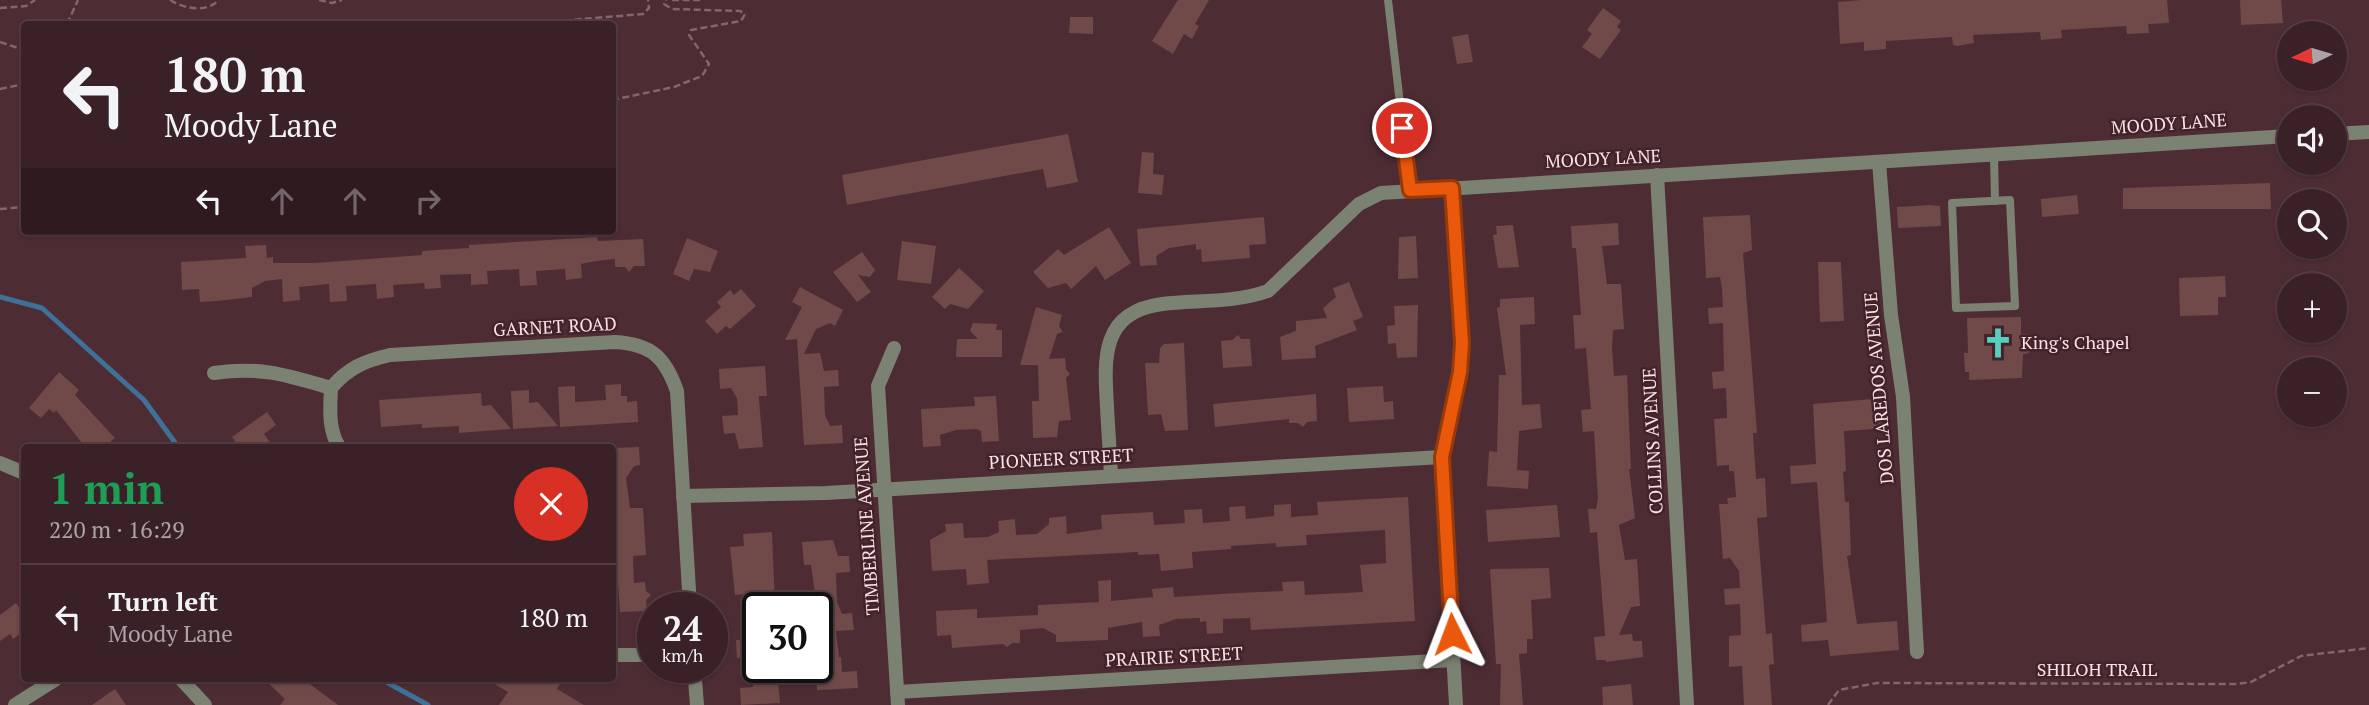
<!DOCTYPE html>
<html lang="en">
<head>
<meta charset="utf-8">
<style>
  :root { --surface:#3a2127; --page:#452e33; --text:#f1f3f6; --muted:#aba3a7; --line:#543e44 }
  body { margin:0; font-family:"PT Serif",serif; background:var(--page); color:var(--text); height:100vh; display:flex; flex-direction:column; font-size:26px; white-space:nowrap }
  * { box-sizing:border-box; margin:0 }
  p { font-size:23px; color:var(--muted) }
  .icon { flex:none; width:38px; height:38px; fill:none; stroke:currentColor; stroke-width:2; stroke-linecap:round; stroke-linejoin:round }
  .map { position:relative; flex:1; overflow:hidden }
  .side { position:absolute; left:21px; top:444px; width:595px; height:238px; display:flex; flex-direction:column; background:var(--surface); border-radius:7px; box-shadow:0 2px 5px #0004,0 0 0 2px var(--line) }
  .side>* { flex:none }
  .top-card { position:absolute; left:21px; top:21px; width:595px; height:214px; border-radius:7px; box-shadow:0 2px 5px #0004,0 0 0 2px var(--line); background:#3a2127; color:var(--text); overflow:hidden }
  .needle { width:46px; rotate:265deg }
  .buttons { position:absolute; left:2277px; top:21px; display:grid; gap:14px }
  .buttons a { display:grid; place-items:center; width:70px; height:70px; border-radius:50%; background:var(--surface); box-shadow:0 2px 5px #0004,0 0 0 2px var(--line); font-size:35px }
  .speed { position:absolute; left:637px; top:592px; display:flex; gap:14px; font-size:35px; font-weight:700; text-align:center }
  .speed>* { display:grid; place-content:center; width:91px; height:91px; border-radius:50%; background:var(--surface); box-shadow:0 2px 5px #0004,0 0 0 2px var(--line); line-height:1 }
  .speed small { font-size:18px; font-weight:400 }
  .speed .limit { border:4px solid #111; border-radius:10px; background:#fff; color:#111 }
  .pin { position:absolute; display:grid; place-items:center; width:60px; height:60px; color:#fff; margin:-30px; border:4px solid #fff; border-radius:50%; box-shadow:0 2px 7px #0007 }
  .me { position:absolute; width:77px; margin:-38px; rotate:357deg; stroke-linejoin:round; filter:drop-shadow(0 0 5px #0008) }
  .turn { display:flex; align-items:center; gap:24px; height:147px; padding:0 28px; font-size:32px }
  .turn .icon { width:91px; height:91px; stroke-width:2.5 }
  .turn b { display:block; font-size:49px; line-height:60px }
  .lanes { display:flex; align-items:center; height:66px; padding:0 28px; background:#0003; justify-content:center; gap:35px; direction:ltr }
  .lanes .off { opacity:.35 }
  .round { display:grid; place-items:center; flex:none; width:74px; height:74px; border-radius:37px; background:var(--page) }
  .summary { display:flex; align-items:center; justify-content:space-between; height:119px; padding:0 28px }
  h1 { font-size:42px; font-weight:700; line-height:52px; color:#1e9e55 }
  ul { padding:0; list-style:none }
  li { display:flex; align-items:center; gap:21px; height:105px; padding:0 28px; border-top:2px solid var(--line) }
  li div { flex:1 }
  li b { display:block; font-size:26px }
  li em { font-style:normal }
  .map>svg:first-child { display:block }
</style>
</head>
<body>
<div class="map">
<svg width="2369" height="705" viewBox="0 0 2369 705">
  <rect width="100%" height="100%" fill="#4e2c34"/>
  <g fill="none" stroke-linecap="round" stroke-linejoin="round">
    <g stroke="#3e7198" stroke-width="5">
      <path d="M0,297L42,308L144,400L179,448"/>
      <path d="M381,679L428,705"/>
    </g>
  </g>
  <g fill="#704a48">
    <path d="M1178,0H1209L1195,24L1199,26L1192,39L1184,34L1173,54L1152,41Z"/>
    <path d="M1861,0H2167L2169,23L2148,24L2149,33L2127,34L2126,26L2061,30L2062,38L2041,40L2040,32L1973,35L1974,43L1957,46L1953,45L1952,37L1886,41V49L1864,51V42L1840,44L1838,2Z"/>
    <path d="M2240,0H2281L2283,23L2241,25Z"/>
    <path d="M1603,8L1621,21L1617,27L1621,30L1600,59L1582,47L1592,34L1587,30Z"/>
    <path d="M1070,17H1093V34L1069,33Z"/>
    <path d="M1468,34L1473,62L1457,64L1452,37Z"/>
    <path d="M1068,134L1078,182L1047,188L1043,169L847,205L842,175Z"/>
    <path d="M1142,152L1154,153L1153,174L1164,175L1162,195L1138,193Z"/>
    <path d="M2270,183L2271,209H2123V188Z"/>
    <path d="M2077,195L2079,214L2042,217L2041,199Z"/>
    <path d="M1930,205L1940,206L1941,226L1898,228L1897,207Z"/>
    <path d="M1750,215L1752,250L1743,253L1757,433H1753L1756,479L1765,478L1767,517L1757,518L1766,634L1772,633L1774,664L1769,665L1772,705H1744L1742,666L1729,667V636L1741,635L1740,604L1725,605L1724,589L1740,588L1739,571L1730,558L1723,559L1719,504H1728L1727,498L1736,497L1734,471H1729V465L1717,466L1714,419L1727,418L1726,388L1713,389L1712,372L1724,371L1723,323L1709,324L1708,308L1723,307L1722,288L1720,277L1706,278L1703,217Z"/>
    <path d="M1264,217L1266,244L1249,245L1250,258L1202,262L1201,249L1196,250V244L1169,248L1156,256L1157,265L1140,266L1137,229Z"/>
    <path d="M1618,223L1619,245L1602,246L1607,284H1621L1624,329L1613,330L1612,347L1614,376L1627,375L1631,469H1629L1635,518L1619,525L1625,560L1637,559L1640,606L1631,607L1619,635L1632,634L1633,641H1642L1643,657L1606,662V660H1596L1594,637L1605,636L1597,532L1590,533L1588,509H1596L1598,499L1594,431L1583,432L1581,410L1591,409L1586,348L1575,349L1573,315H1581L1576,248H1572L1571,226Z"/>
    <path d="M1513,225L1519,267L1498,268L1493,235L1497,234L1496,226Z"/>
    <path d="M1109,227L1131,263L1105,280L1096,266L1071,289L1066,283L1048,288L1033,272L1058,249L1064,255Z"/>
    <path d="M1416,236L1418,278L1398,279L1399,237Z"/>
    <path d="M597,237L598,241L643,239L645,266H634L629,272L625,267H615V259L596,261L581,264L582,278L566,280L565,269L536,271L537,285L520,286L519,269L487,271L488,284L471,285V274L440,275L441,288L425,289L424,283L393,285L394,297L377,299L376,284L346,286L347,301L330,302L329,284L299,287L300,300L283,302L282,279L265,281L252,288V297L217,301L200,302L199,289L182,290L181,262L246,258L245,246L266,245L267,258L273,257V263H315L422,255V251L469,248V245Z"/>
    <path d="M687,238L718,251L710,272L694,269L689,281L673,274Z"/>
    <path d="M902,241L936,246L931,284L897,280Z"/>
    <path d="M862,252L875,270L870,277L858,275L871,292L857,302L833,272Z"/>
    <path d="M1818,262H1841L1844,321L1820,322Z"/>
    <path d="M959,268L984,291L968,309L950,304L945,309L932,297Z"/>
    <path d="M2225,276L2226,297H2218V315L2180,316L2179,278Z"/>
    <path d="M1349,282L1363,317L1353,321L1357,330L1315,346L1316,358L1282,360L1280,337L1296,331V321L1327,318L1323,308L1336,297L1333,288Z"/>
    <path d="M800,287L843,310L835,326L830,323L816,329L804,354L820,353L824,371L838,370L839,386L824,387L825,415L830,426L842,425L843,443L804,445L797,339L785,340L802,307L792,302Z"/>
    <path d="M741,289L756,306L730,329L726,326L717,334L705,321L721,307L717,302L730,290L734,295Z"/>
    <path d="M1534,297L1535,324L1520,325L1522,405L1540,404L1542,428L1519,431L1517,470L1529,471L1528,489L1487,486L1489,451L1497,452L1499,375H1506L1497,308L1500,307V299Z"/>
    <path d="M1418,305L1417,357L1397,358L1396,343L1388,344L1387,326L1395,325L1394,306Z"/>
    <path d="M1036,307L1062,315L1059,326L1063,332L1057,334L1049,359L1065,358L1066,369L1070,374L1066,378L1071,420L1059,421L1057,437L1033,438L1032,401H1039L1038,365H1020Z"/>
    <path d="M2021,317V334H2028L2029,353L2023,354L2022,378L1969,380V372H1965L1964,353H1968L1967,318Z"/>
    <path d="M973,323L997,324L996,330H1002V357H956L957,339H978L970,331Z"/>
    <path d="M1238,335L1241,339H1250L1252,366L1223,368L1221,341L1232,340Z"/>
    <path d="M1184,343L1188,430L1165,431L1161,414L1148,415L1145,363H1159L1160,348L1164,344Z"/>
    <path d="M765,366L767,396H759V400L763,447L739,449L735,433L724,434L722,416L738,415L737,398L731,388L720,389L719,369Z"/>
    <path d="M59,372L79,390L75,395L115,438L102,448H86L56,410L54,413L49,409L41,418L29,408Z"/>
    <path d="M621,384V396H627V402L637,401L638,422L560,427L558,387L575,386V402L606,400L605,385Z"/>
    <path d="M1383,386L1384,402L1393,401L1394,419L1349,422L1347,388Z"/>
    <path d="M529,390V403L538,402L558,426L513,429L511,391Z"/>
    <path d="M481,393L482,406L491,405L511,429L459,433V426L422,428V424L381,427L379,400Z"/>
    <path d="M1316,394L1317,421L1307,422L1303,427L1298,423H1289V419L1215,427L1213,404Z"/>
    <path d="M996,396L999,441L982,442L981,431L976,429L956,430L940,435L941,446L923,447L921,409L975,406L974,397Z"/>
    <path d="M1884,398L1887,428L1844,431L1846,471L1843,472L1845,502H1849L1851,555L1847,556L1857,624L1897,621L1899,650L1830,656L1828,640L1802,642L1801,625L1827,622L1817,482L1791,484L1790,466L1816,464L1813,404Z"/>
    <path d="M267,412L276,425L264,434L274,448H240L232,437Z"/>
    <path d="M639,447L640,465L634,466L626,478L630,508H643L646,555L633,556L634,583L645,582L646,591L651,595L646,600L647,611L620,612L617,570H612V448Z"/>
    <path d="M1408,497L1415,621L1251,630L1250,618L1223,619V633L1207,634L1206,621L1200,622V618L1176,619L1159,625L1160,636L1143,637L1142,622L1108,628V640L1056,642V635L1043,628L1020,630V643H1012L1007,647L1003,644L952,648L951,635L937,636L936,611L977,609V618L1038,615V605L1099,602L1098,581L1111,580V601L1153,597L1152,589L1173,587L1174,597L1237,593L1283,591L1282,582L1304,581L1305,595L1363,592L1360,565L1386,563L1385,530L1306,535L1307,545L1276,547V543L1231,546V549L1192,552L1193,568L1161,571L1159,554L1138,555V552L987,560L989,583L967,585L966,569L932,571L930,540L946,531L945,524L963,523L964,538L988,537L999,532L998,521L1015,519L1016,535L1037,534L1049,524V518L1066,516L1067,534L1102,529L1101,515L1153,512L1154,525L1185,523L1184,510L1202,509L1203,523L1230,521L1229,507L1245,506L1246,519L1274,516V505L1291,504V517L1318,515L1317,502Z"/>
    <path d="M1557,505L1560,537L1488,542L1486,510Z"/>
    <path d="M772,532L775,607H753L748,602L747,594L735,595L730,547L744,546L743,534Z"/>
    <path d="M833,540L838,556H849L850,572L836,573L837,602L842,614L852,613L854,630L836,631L839,657H841L842,672L857,671L858,688L817,690V607L811,565H804L802,542Z"/>
    <path d="M1549,568L1551,598L1531,600L1533,639H1527V653L1519,654L1523,705H1500L1501,664H1496L1490,569Z"/>
    <path d="M16,603L24,615V631L13,639L10,634L0,641V615Z"/>
    <path d="M758,639V657L737,658L736,640Z"/>
    <path d="M777,669L780,703L741,705L740,688L753,687L754,671Z"/>
    <path d="M264,679H303L338,705H280L285,699Z"/>
    <path d="M486,679H563L557,689L584,705H499L508,692Z"/>
    <path d="M1631,684L1633,705H1603L1602,687Z"/>
    <path d="M115,689L126,705H92Z"/>
  </g>
  <g fill="none" stroke-linecap="round" stroke-linejoin="round">
    <g stroke="#84656c" stroke-width="2.5" stroke-dasharray="7 3.5" stroke-linecap="butt">
      <path d="M170,0C185,9 206,13 219,0"/>
      <path d="M319,0L332,3L342,0"/>
      <path d="M672,0H703"/>
      <path d="M0,8L26,6L35,0"/>
      <path d="M67,24L78,0"/>
      <path d="M522,24L643,14L649,8L648,0"/>
      <path d="M0,42L24,50"/>
      <path d="M0,89L24,84"/>
      <path d="M612,100L674,87L702,76L709,64L689,35L691,30L741,21L745,14L740,11L672,9L664,4L666,0"/>
      <path d="M0,209L24,207"/>
      <path d="M1828,705L1839,690L1877,683L2237,684L2251,682L2301,656L2369,648"/>
    </g>
    <g stroke="#7c8272" stroke-width="8">
      <path d="M1388,0L1410,190"/>
      <path d="M1994,155L1995,201"/>
      <path d="M2010,200L2015,306L1956,308L1952,203Z"/>
    </g>
    <g stroke="#7c8272" stroke-width="14">
      <path d="M2334,134L2369,132"/>
      <path d="M1879,162L1891,315L1903,397L1917,652"/>
      <path d="M1657,175L1687,705"/>
      <path d="M1452,188L1462,343L1460,372L1442,457L1456,705"/>
      <path d="M894,348L878,386L898,705"/>
      <path d="M214,373C260,366 287,375 331,388"/>
      <path d="M331,388C348,368 364,361 390,355L615,342C651,344 665,357 677,391L690,607"/>
      <path d="M331,388C330,409 328,431 340,448"/>
      <path d="M0,463L24,473"/>
      <path d="M1111,476C1110,452 1108,429 1107,406C1104,358 1101,312 1162,304C1198,300 1234,303 1268,291L1359,204L1381,193L2289,136"/>
      <path d="M683,496L826,493L1442,457"/>
      <path d="M612,655H653"/>
      <path d="M694,667L697,705"/>
      <path d="M181,679L205,705"/>
      <path d="M897,692L1453,660"/>
      <path d="M15,705L56,679"/>
    </g>
  </g>
  <g fill="none" stroke-linecap="round" stroke-linejoin="round">
    <g stroke="#983908" stroke-width="18">
      <path id="route" d="M1402,128L1410,190L1452,188L1462,343L1460,372L1442,457L1452,634"/>
    </g>
    <use href="#route" stroke="#ea580c" stroke-width="12"/>
  </g>
  <defs>
    <g id="church-bare" transform="scale(2.415)"><path d="M-1.2-6h2.4v3.5h3.3v2.4h-3.3V6h-2.4V-.1h-3.3v-2.4h3.3Z" fill="#59cebf" stroke="#43222a" stroke-width="2.5" paint-order="stroke"/></g>
  </defs>
  <g fill-rule="evenodd">
    <use href="#church-bare" x="1998" y="343"/>
  </g>
  <g text-anchor="middle" stroke-width="5" stroke-linejoin="round" paint-order="stroke">
    <g font-size="18" fill="#f9e2e7" stroke="#43222a">
      <text transform="translate(2169 124) rotate(-4)" y="6">MOODY LANE</text>
      <text transform="translate(1603 159) rotate(-3)" y="6">MOODY LANE</text>
      <text transform="translate(555 327) rotate(-3)" y="6">GARNET ROAD</text>
      <text transform="translate(1879 388) rotate(-95)" y="6">DOS LAREDOS AVENUE</text>
      <text transform="translate(1653 441) rotate(-93)" y="6">COLLINS AVENUE</text>
      <text transform="translate(1061 459) rotate(-3)" y="6">PIONEER STREET</text>
      <text transform="translate(867 526) rotate(-94)" y="6">TIMBERLINE AVENUE</text>
      <text transform="translate(1174 657) rotate(-3)" y="6">PRAIRIE STREET</text>
      <text x="2097" y="676">SHILOH TRAIL</text>
    </g>
    <g font-size="18" fill="#f9e2e7" stroke="#43222a" text-anchor="start">
      <text x="2021" y="349">King's Chapel</text>
    </g>
  </g>
</svg>
<div class="buttons">
<a><svg class="needle" viewBox="-14 -14 28 28"><path d="M0-13l5 13h-10z" fill="#e53935"/><path d="M0 13l5-13h-10z" fill="#aba3a7"/></svg></a>
<a><svg class="icon" aria-label="sound" viewBox="0 0 24 24"><path d="M4 9h4l5-4v14l-5-4H4zM17 9q2 3 0 6"/></svg></a>
<a><svg class="icon" aria-label="search" viewBox="0 0 24 24"><circle cx="10" cy="10" r="6"/><path d="M15 15l6 6"/></svg></a>
<a>+</a>
<a>−</a>
</div>
<div class="speed"><div>24<small>km/h</small></div><div class="limit">30</div></div>
<div class="pin" style="left:1402px;top:128px;background:#d93025"><svg class="icon" aria-label="arrive" viewBox="0 0 24 24"><path d="M6 21V4h12l-3 4 3 4H6"/></svg></div>
<svg class="me" style="left:1452px;top:634px" viewBox="-20 -20 40 40"><path d="M0-17L14 15 0 8-14 15z" fill="#ea580c" stroke="#fff" stroke-width="4"/></svg>
<div class="top-card">
<div class="turn"><svg class="icon" aria-label="left" viewBox="0 0 24 24"><path d="M17 20v-9H6M10 6l-5 5 5 5"/></svg><div><b>180 m</b>Moody Lane</div></div>
<div class="lanes"><svg class="icon" aria-label="left" viewBox="0 0 24 24"><path d="M17 20v-9H6M10 6l-5 5 5 5"/></svg><svg class="icon off" aria-label="ahead" viewBox="0 0 24 24"><path d="M12 20V5M6 11l6-6 6 6"/></svg><svg class="icon off" aria-label="ahead" viewBox="0 0 24 24"><path d="M12 20V5M6 11l6-6 6 6"/></svg><svg class="icon off" aria-label="right" viewBox="0 0 24 24"><path d="M7 20v-9h11M14 6l5 5-5 5"/></svg></div>
</div>
<section class="side">
<div class="summary"><div><h1>1 min</h1><p>220 m · 16:29</p></div><a class="round" style="background:#d93025;color:#fff"><svg class="icon" aria-label="close" viewBox="0 0 24 24"><path d="M6 6l12 12M18 6L6 18"/></svg></a></div>
<ul>
<li><svg class="icon" aria-label="left" viewBox="0 0 24 24"><path d="M17 20v-9H6M10 6l-5 5 5 5"/></svg><div><b>Turn left</b><p>Moody Lane</p></div><em>180 m</em></li>
</ul>
</section>
</div>
</body>
</html>
